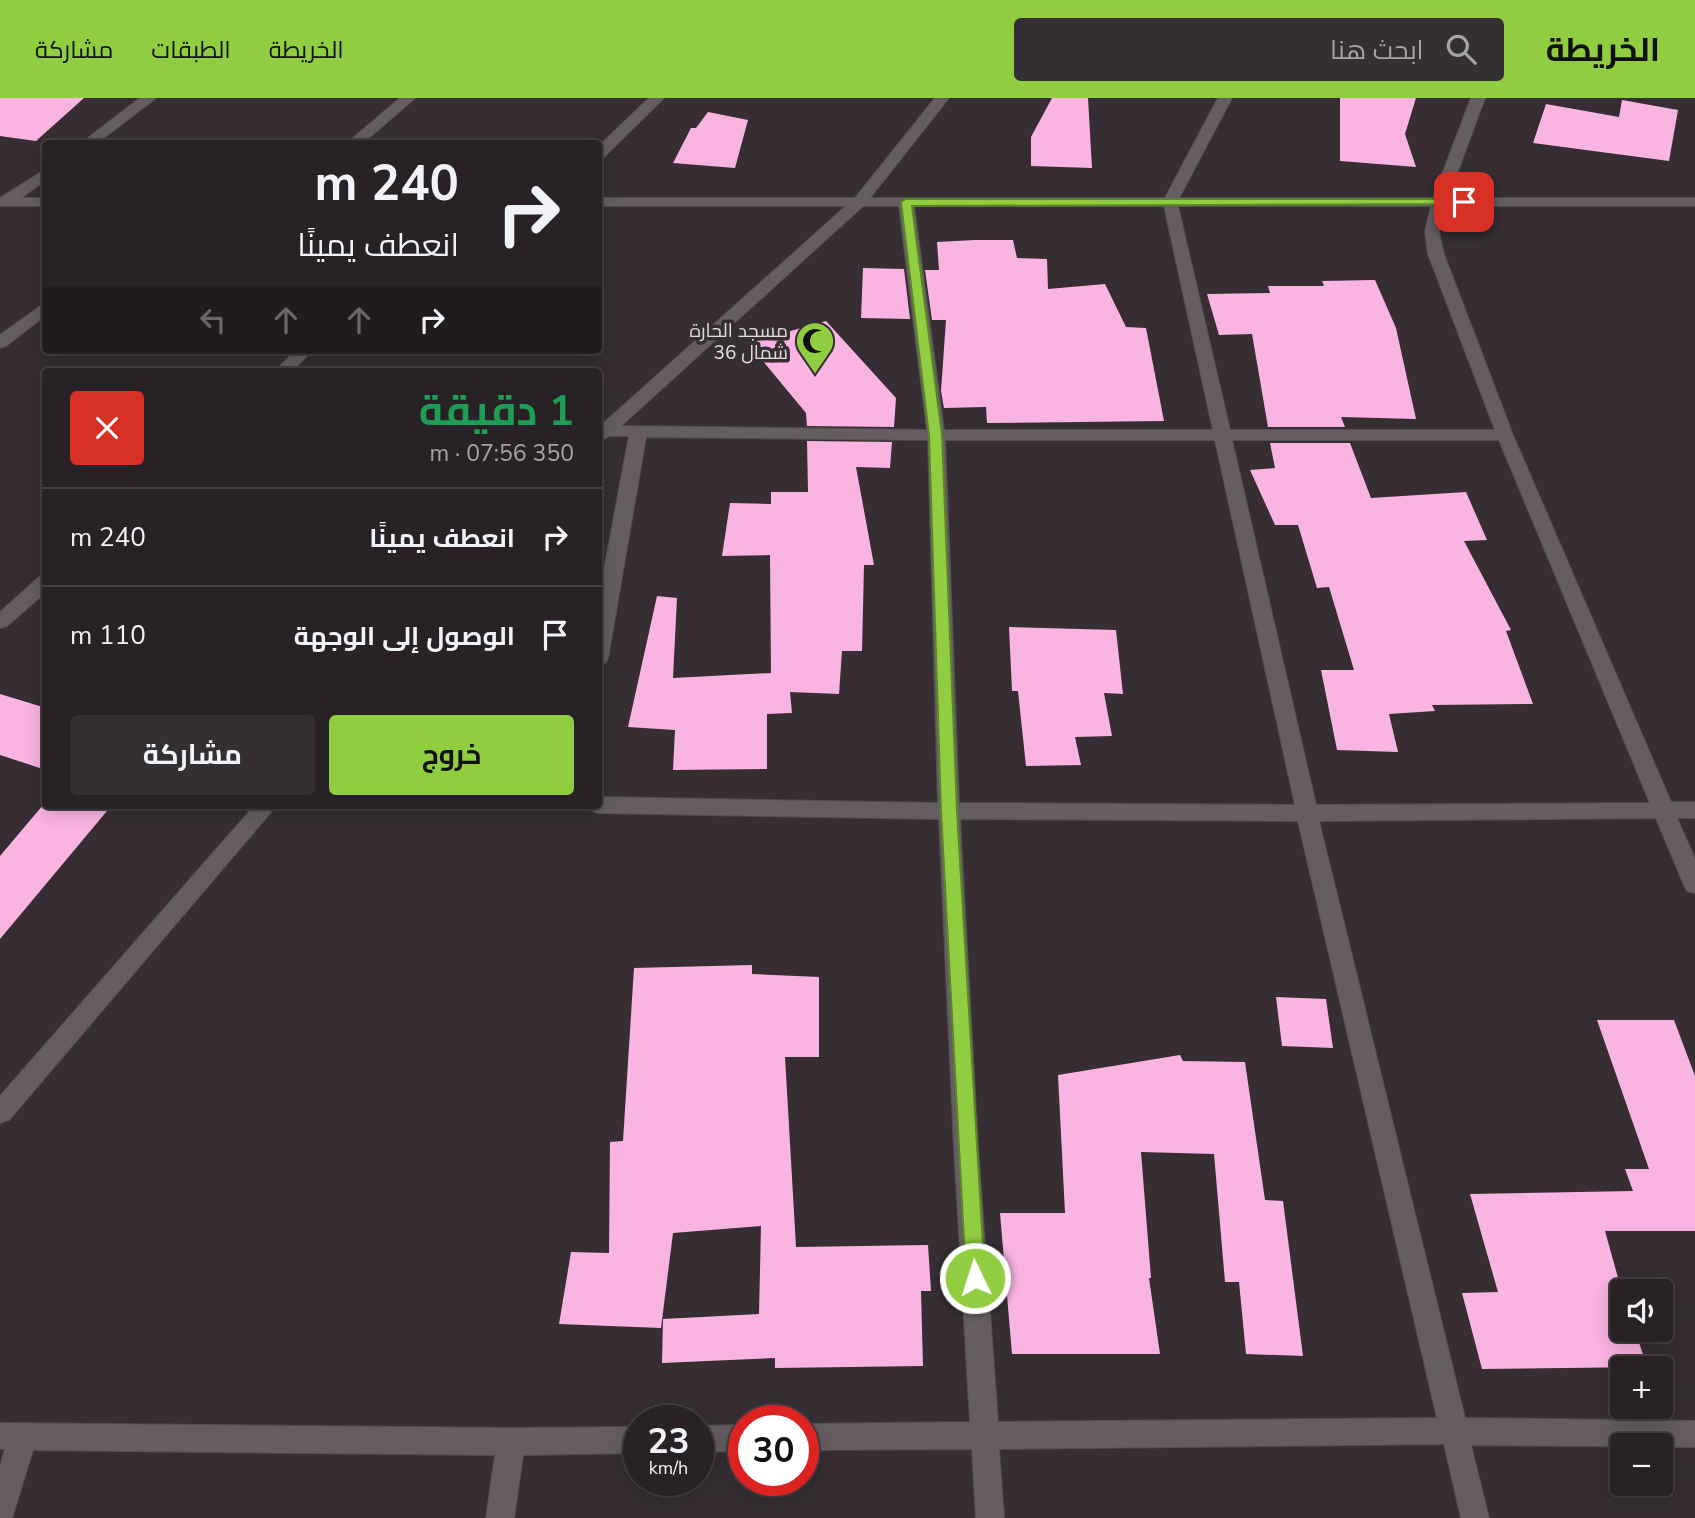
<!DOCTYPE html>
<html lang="ar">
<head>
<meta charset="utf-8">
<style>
  :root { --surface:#282226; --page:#342f32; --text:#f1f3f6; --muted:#a5a4a7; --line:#443f43; --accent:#90cd41 }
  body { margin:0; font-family:"Nunito Sans",Cairo,sans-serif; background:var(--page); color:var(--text); direction:rtl; height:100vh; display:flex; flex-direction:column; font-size:26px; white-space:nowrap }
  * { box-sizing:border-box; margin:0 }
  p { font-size:23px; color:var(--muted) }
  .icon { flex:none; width:38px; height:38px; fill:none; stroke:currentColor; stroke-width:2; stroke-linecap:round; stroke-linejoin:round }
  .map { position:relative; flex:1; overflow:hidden; direction:ltr }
  .side { position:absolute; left:42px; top:270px; width:560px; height:441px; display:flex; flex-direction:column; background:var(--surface); border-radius:7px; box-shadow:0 4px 18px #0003,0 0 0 2px var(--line); direction:rtl }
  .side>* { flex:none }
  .hud { position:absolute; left:42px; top:42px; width:560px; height:214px; border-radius:7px; box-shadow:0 4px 18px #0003,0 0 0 2px var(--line); direction:rtl; background:#282226; color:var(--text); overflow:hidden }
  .fabs { position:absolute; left:1610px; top:1181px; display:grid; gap:14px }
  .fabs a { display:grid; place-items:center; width:63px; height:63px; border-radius:7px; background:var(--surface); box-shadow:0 4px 18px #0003,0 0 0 2px var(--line); font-size:35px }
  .speed { position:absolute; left:623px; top:1307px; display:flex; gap:14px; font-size:35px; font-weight:700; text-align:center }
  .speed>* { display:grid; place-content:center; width:91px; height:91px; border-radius:50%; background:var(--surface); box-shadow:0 4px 18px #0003,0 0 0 2px var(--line); line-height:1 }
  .speed small { font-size:18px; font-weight:400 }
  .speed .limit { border:10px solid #d22; background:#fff; color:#111 }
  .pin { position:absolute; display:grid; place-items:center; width:60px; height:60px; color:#fff; margin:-30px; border-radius:14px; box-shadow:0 4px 10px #0006 }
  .me { position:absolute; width:77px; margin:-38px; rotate:356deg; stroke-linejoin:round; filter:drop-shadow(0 0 5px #0008) }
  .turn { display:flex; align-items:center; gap:24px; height:147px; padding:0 28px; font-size:32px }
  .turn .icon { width:91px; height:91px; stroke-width:2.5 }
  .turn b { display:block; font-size:49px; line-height:60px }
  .lanes { display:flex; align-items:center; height:66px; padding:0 28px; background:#0003; justify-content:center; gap:35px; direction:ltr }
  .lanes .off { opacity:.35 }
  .round { display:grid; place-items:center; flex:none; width:74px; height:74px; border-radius:7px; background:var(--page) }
  .overview { display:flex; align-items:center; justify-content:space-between; height:119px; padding:0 28px }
  h1 { font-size:42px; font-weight:700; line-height:52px; color:#1e9e55 }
  .action { display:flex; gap:14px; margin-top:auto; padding:14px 28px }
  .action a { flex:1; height:80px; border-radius:7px; background:var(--accent); color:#111; font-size:28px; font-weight:700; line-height:80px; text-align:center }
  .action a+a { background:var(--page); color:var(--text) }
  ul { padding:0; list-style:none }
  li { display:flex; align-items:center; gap:21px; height:98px; padding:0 28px; border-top:2px solid var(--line) }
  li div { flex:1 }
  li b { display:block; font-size:26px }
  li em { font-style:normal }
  header { display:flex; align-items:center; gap:42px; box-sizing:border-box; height:98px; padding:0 35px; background:var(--accent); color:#111 }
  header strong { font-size:33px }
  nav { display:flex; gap:38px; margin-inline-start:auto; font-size:24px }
  .search { width:490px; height:63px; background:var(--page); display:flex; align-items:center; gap:18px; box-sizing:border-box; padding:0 24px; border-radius:7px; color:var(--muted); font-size:26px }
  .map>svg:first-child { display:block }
</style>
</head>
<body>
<header>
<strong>الخريطة</strong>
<div class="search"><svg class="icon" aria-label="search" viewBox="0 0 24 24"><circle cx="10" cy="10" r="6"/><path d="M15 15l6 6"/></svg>ابحث هنا</div>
<nav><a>الخريطة</a><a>الطبقات</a><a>مشاركة</a></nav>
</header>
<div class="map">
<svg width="1695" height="1420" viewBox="0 0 1695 1420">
  <rect width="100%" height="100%" fill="#362e33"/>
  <g fill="#fab4e2">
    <path d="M0,0H84L36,43L0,38Z"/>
    <path d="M1052,0H1088L1092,70L1031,68V39Z"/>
    <path d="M1340,0H1416L1405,36L1416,69L1340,63Z"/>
    <path d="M1622,2L1678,12L1669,63L1533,45L1546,6L1619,19Z"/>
    <path d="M708,14L748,22L735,70L673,65L691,30H696Z"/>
    <path d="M975,142H1013L1017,160L1047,161L1048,191L1105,186L1126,229L1146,230L1164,323L987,325L986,309L944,310L941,293L946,222H932L925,172H939L937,144Z"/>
    <path d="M863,170L904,171L910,221L861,220Z"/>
    <path d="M1375,182L1396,230L1416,321L1341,319L1345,329H1268L1252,236L1219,237L1207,196L1270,195L1268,188H1324L1322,183Z"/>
    <path d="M826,223L896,300L894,329L807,328L806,315L748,245Z"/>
    <path d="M807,343L892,344L890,370L856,369L874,467H864L862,553H842L839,596L790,594L792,615L767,616V671L673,672L675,632L628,629L657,498L677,500L673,580L771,575L770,457L722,458L730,405L771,406V394H808Z"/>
    <path d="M1270,345H1350L1371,400L1466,394L1487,442L1464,443L1511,532L1506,533L1533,606L1432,607L1435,613L1389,616L1398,654L1337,652L1321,572H1354L1329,489L1317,490L1298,427H1275L1250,372L1275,370Z"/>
    <path d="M1009,529L1116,532L1123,596L1104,595L1112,638L1075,639L1081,667L1026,668L1018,593H1012Z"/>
    <path d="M0,596L46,610V672L0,657Z"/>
    <path d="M43,707H112L0,841V758Z"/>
    <path d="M752,867V876L819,879V959H785L796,1149L928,1147L931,1193H921L923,1268L775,1270V1260L662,1265L663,1221L759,1216L761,1128L673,1135L661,1230L559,1226L571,1154L609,1155L610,1044L623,1043L634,870Z"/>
    <path d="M1276,899L1326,901L1333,950L1282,948Z"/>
    <path d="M1597,922H1674L1695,978V1133H1605L1622,1194V1232H1635L1647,1269L1482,1271L1462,1195L1498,1194L1470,1096L1633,1093L1625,1071H1649Z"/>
    <path d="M1180,957L1183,963L1245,964L1265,1102L1283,1103L1303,1258L1246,1256L1239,1184H1225L1214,1056L1141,1054L1151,1180H1149L1160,1256H1012L1000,1115H1065L1058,977Z"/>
  </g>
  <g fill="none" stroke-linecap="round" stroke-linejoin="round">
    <g stroke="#544d51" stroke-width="2">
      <g id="minor">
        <path d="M140,0H156L96,46H80Z"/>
        <path d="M400,0H415L362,46H346Z"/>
        <path d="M649,0H664L603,60L598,61V49Z"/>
        <path d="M935,0H949L870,100H1165L1218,0H1232L1179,100H1433L1471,0H1485L1448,100H1695V108H1445L1439,134L1444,156L1513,337L1671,704H1695V720H1677L1695,761V795L1687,793L1684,787L1656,720L1319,723L1465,1320L1695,1323V1349L1471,1347L1489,1420H1461L1444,1346L999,1351L1004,1420H976L972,1351L803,1352V1326L970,1324L954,1050L939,721L598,715L591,712L588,707H598V699L938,705L928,342L646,339L608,560L605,565L598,566V504L629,338H610L598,343V330L846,108H598V100H855ZM863,108H899L927,332L621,328ZM914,108H1164L1213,332H944ZM1178,108H1431L1425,134L1428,156L1495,332H1230ZM945,342H1215L1295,707L959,705ZM1232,342H1499L1650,705L1316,707ZM960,721L1298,723L1437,1320L998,1324L978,1050Z"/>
        <path d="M46,71V82L21,100H46V108H0V100Z"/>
        <path d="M46,204V217L6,248L0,250V237Z"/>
        <path d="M296,252H313L292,273H275Z"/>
        <path d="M46,477V494L7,528L0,530V514L39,479Z"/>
        <path d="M255,707H277L9,1022L0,1025V998Z"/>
        <path d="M0,1325L511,1330L639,1329V1355L523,1357L514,1420H486L495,1357L33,1352L12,1420H0V1368L5,1351H0Z"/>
        <path d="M744,1327V1353L698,1354V1328Z"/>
      </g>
    </g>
    <use href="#minor" fill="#655d62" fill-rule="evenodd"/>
  </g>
  <path fill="#90cd41" stroke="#5e852a" stroke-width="2" d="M1464,101L1468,102V106L912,108L942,337L957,713L985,1180L982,1187L975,1189L968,1187L966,1180L941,713L929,337L901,104L906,101Z"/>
  <defs>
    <g id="mosque-pin" transform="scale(2.0125)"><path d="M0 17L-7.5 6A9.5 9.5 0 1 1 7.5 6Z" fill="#90cd41" stroke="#362e33"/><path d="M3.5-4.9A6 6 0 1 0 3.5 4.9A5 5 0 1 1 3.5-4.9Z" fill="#111"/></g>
  </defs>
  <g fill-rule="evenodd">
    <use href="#mosque-pin" x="815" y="243"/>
  </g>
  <g text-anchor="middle" stroke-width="7" stroke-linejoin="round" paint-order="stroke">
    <g font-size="19" fill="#e1dcdf" stroke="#362e33" text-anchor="end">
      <text x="788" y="239">مسجد الحارة<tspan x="788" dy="22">36 شمال</tspan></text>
    </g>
  </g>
</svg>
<div class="fabs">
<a><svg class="icon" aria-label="sound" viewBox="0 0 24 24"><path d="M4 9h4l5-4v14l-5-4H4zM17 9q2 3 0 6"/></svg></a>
<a>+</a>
<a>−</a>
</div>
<div class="speed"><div>23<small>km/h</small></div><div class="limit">30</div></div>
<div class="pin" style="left:1464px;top:104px;background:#d93025"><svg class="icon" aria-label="arrive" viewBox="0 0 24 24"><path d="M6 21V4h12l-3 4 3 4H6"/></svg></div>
<svg class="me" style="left:975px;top:1180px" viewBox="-20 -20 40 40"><circle r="17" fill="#90cd41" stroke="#fff" stroke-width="3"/><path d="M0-11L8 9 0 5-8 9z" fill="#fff"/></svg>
<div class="hud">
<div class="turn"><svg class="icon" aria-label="right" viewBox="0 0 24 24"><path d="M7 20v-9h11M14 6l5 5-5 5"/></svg><div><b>240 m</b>انعطف يمينًا</div></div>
<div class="lanes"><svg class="icon off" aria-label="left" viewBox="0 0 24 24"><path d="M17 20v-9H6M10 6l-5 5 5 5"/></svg><svg class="icon off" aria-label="ahead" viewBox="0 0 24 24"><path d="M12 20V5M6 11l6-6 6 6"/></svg><svg class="icon off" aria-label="ahead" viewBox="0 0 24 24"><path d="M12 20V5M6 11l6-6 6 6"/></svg><svg class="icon" aria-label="right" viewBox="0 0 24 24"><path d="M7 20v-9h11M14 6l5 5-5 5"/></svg></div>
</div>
<section class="side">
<div class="overview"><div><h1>1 دقيقة</h1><p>350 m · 07:56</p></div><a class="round" style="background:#d93025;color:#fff"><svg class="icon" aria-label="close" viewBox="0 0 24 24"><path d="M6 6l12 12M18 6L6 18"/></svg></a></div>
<ul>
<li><svg class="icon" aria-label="right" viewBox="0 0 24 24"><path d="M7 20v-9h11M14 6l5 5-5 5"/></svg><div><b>انعطف يمينًا</b></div><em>240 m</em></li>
<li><svg class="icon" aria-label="arrive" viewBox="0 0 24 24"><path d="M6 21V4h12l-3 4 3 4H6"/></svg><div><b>الوصول إلى الوجهة</b></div><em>110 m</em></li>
</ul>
<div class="action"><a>خروج</a><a>مشاركة</a></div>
</section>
</div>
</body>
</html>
